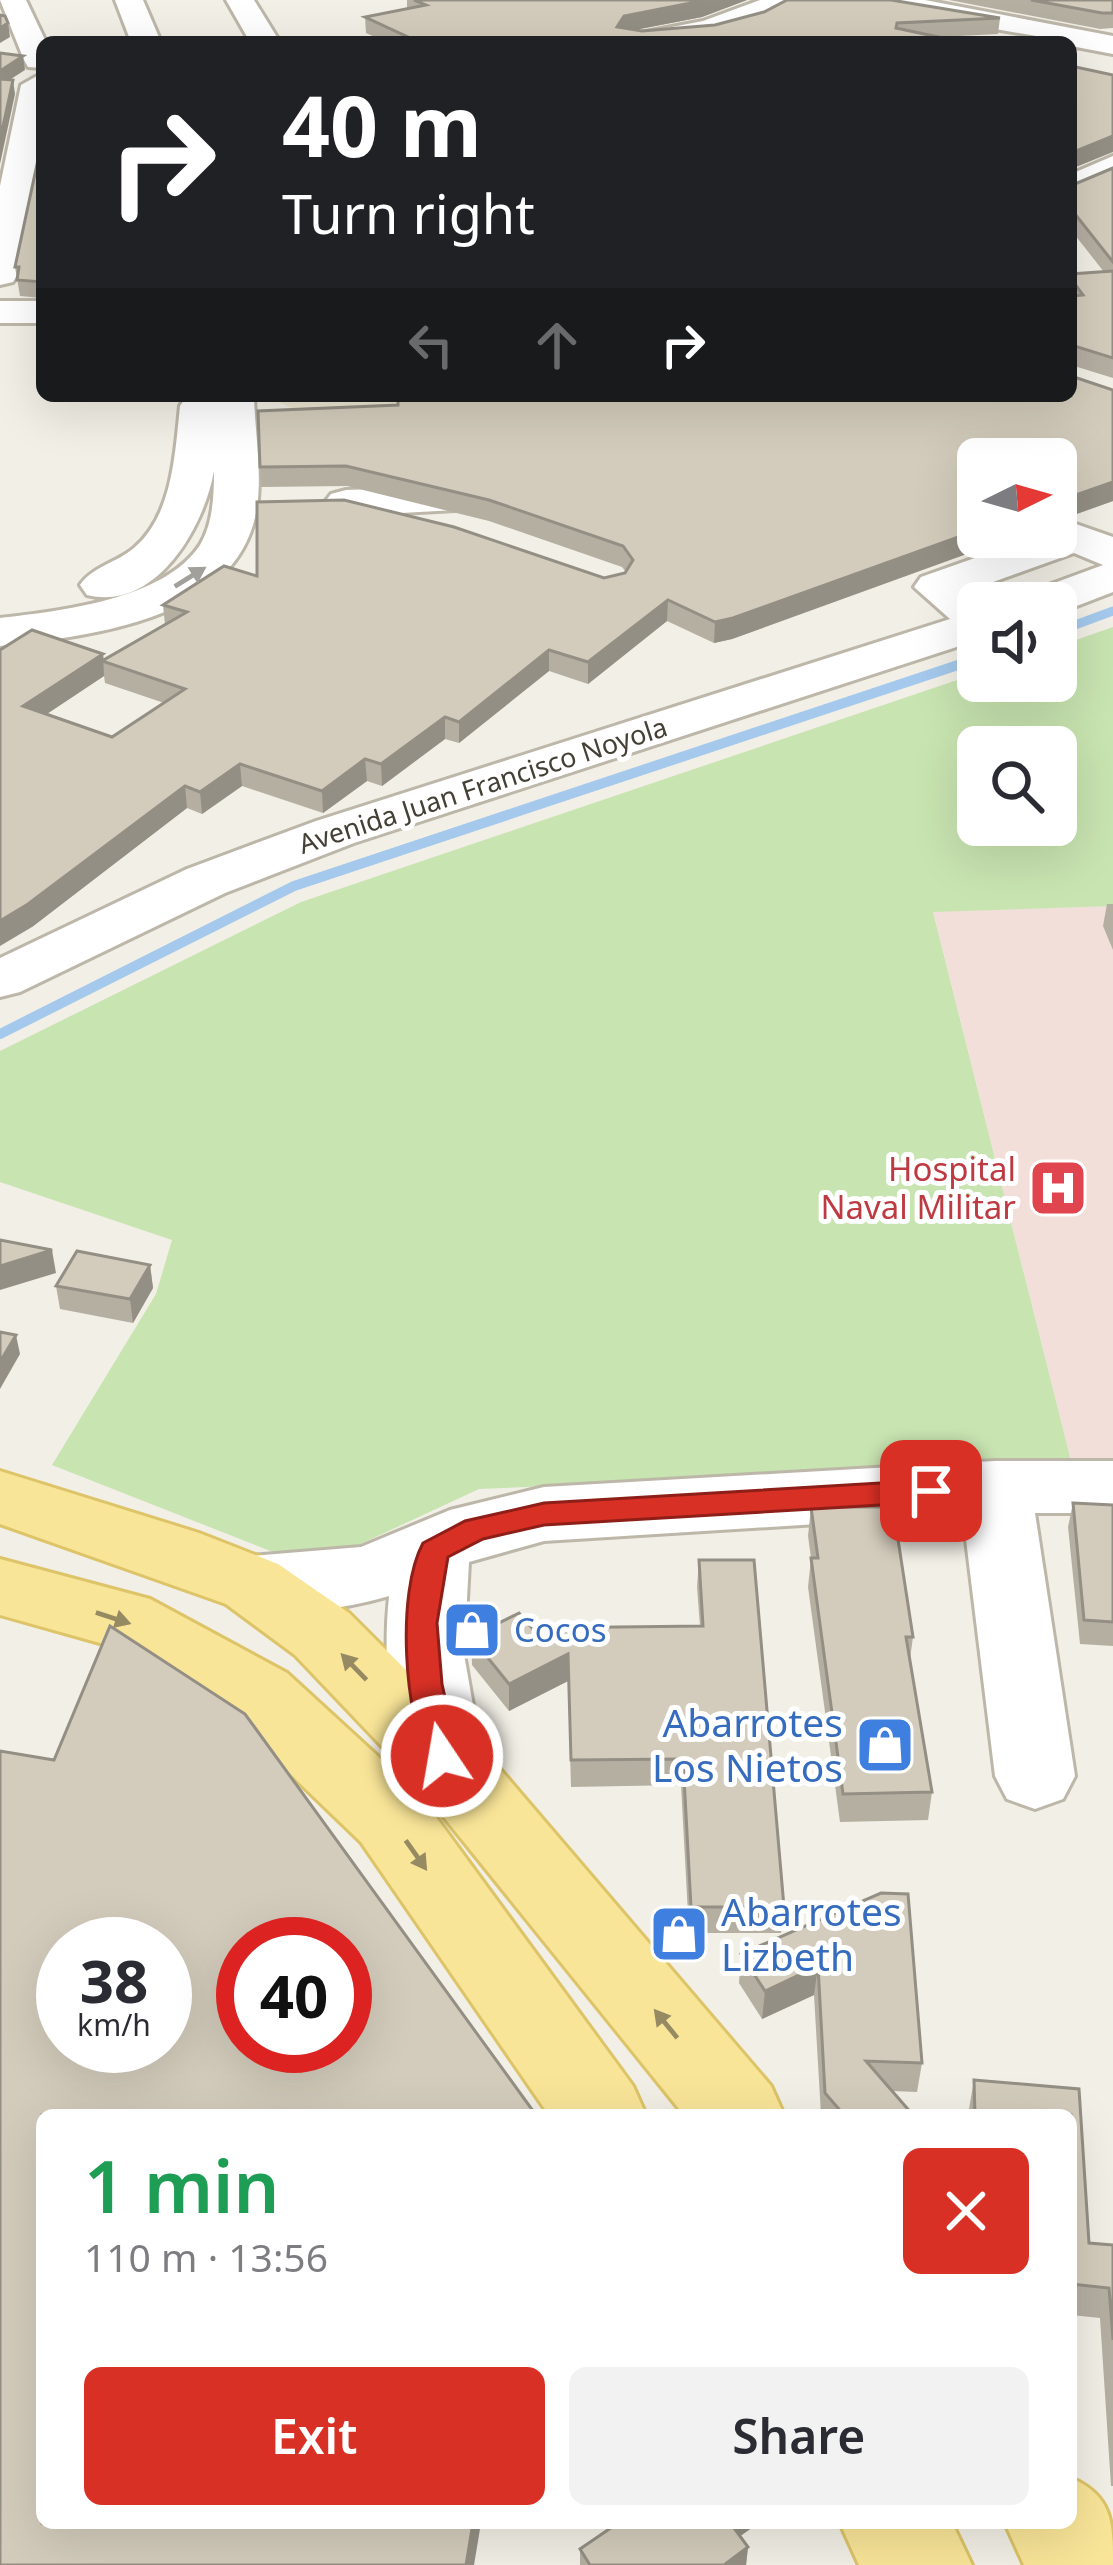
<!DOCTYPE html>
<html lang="en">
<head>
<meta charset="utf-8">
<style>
  :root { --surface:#fff; --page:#f2f2f3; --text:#2b2b33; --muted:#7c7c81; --accent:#d93025 }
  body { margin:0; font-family:"Noto Sans",sans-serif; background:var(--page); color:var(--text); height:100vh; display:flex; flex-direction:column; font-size:45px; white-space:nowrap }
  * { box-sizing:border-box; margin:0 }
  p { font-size:39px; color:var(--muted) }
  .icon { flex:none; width:66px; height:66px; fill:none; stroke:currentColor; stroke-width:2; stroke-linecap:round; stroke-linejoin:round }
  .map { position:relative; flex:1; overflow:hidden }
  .sheet { position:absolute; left:36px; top:2109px; width:1041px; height:420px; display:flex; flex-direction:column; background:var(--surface); border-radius:18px; box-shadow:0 12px 48px #0002 }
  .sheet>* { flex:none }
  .top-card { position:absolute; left:36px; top:36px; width:1041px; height:366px; border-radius:18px; box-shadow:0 12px 48px #0002; background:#202124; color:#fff; overflow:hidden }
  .needle { width:78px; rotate:85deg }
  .controls { position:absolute; left:957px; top:438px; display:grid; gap:24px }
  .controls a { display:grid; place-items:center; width:120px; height:120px; border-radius:18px; background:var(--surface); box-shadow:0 12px 48px #0002; font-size:60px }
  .speed { position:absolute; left:36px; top:1917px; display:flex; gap:24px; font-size:60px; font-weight:700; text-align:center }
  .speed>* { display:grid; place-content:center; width:156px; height:156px; border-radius:50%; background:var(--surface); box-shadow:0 12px 48px #0002; line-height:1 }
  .speed small { font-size:30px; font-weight:400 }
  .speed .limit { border:18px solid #d22; background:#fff; color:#111 }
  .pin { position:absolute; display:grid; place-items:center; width:102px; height:102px; color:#fff; margin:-51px; border-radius:24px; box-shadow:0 6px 18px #0006 }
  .me { position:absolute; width:132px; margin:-66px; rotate:348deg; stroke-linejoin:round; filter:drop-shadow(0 0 9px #0008) }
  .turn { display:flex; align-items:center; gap:42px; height:252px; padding:0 48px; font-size:54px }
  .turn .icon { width:156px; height:156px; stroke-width:2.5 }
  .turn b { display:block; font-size:84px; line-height:102px }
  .lanes { display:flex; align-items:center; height:114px; padding:0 48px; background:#0003; justify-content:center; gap:60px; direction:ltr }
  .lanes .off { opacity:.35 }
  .round { display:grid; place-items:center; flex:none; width:126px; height:126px; border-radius:18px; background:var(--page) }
  .headline { display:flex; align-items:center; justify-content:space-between; height:204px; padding:0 48px }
  h1 { font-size:72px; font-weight:600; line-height:90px; color:#1e9e55 }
  .action { display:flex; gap:24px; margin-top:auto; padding:24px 48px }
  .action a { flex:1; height:138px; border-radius:18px; background:var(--accent); color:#fff; font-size:48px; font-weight:600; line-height:138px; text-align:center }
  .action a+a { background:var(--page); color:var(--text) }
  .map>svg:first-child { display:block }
</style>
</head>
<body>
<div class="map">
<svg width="1113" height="2565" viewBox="0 0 1113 2565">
  <rect width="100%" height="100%" fill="#f2efe6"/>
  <path fill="#eae5d0" d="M267,396H558L309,417Z"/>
  <path fill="#f2dfd9" d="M1113,906V1467L1072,1465L933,911Z"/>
  <path fill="#c8e4b0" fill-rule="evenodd" d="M1113,627V906L933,912L1072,1465L479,1489L311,1567L52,1465L156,1294L172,1240L0,1182V1051L301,902L978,673V681H1056V647ZM978,747H1056V825H978Z"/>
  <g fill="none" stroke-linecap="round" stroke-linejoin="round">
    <g stroke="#a4c9ec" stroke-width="9">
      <path d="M1056,632L1113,611"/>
      <path d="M958,665L978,658"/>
    </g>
    <path stroke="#a4c9ec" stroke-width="10" d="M0,1034L294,886L967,662"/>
    <g stroke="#bdb7a9" stroke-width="6">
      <g id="minor">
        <path d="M0,0H26L46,42H42V68L28,67L24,60Z"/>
        <path d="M115,0H143L161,42H131Z"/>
        <path d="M226,0H254L280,42H250Z"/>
        <path d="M760,0H797C761,41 671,42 621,42L625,36L703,21Z"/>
        <path d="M865,0H925L1113,36V54L1071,46V42L879,9Z"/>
        <path d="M37,76L42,77V144L18,274L13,282L0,285V186L21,85Z"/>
        <path d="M1113,156V179L1071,197V174Z"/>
        <rect x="0" y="301" width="42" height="22"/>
        <path d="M254,396C255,437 265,486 253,525C223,623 85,636 0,646V618C59,611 164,600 200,545C213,523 214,496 214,471C204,527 156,612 87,595L80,585C92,567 118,562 134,548C173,515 175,453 180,406L186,397Z"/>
        <path d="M496,485L511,489L518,498L511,507L346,516L331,512L324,503L331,494L346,490Z"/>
        <path d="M1076,524L1113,537V592L1056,614V603H1020L1027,593L1103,565L1074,553L971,590L989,603H978V640L354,843L225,893L20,992L0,997V958L187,869L316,821L950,619L914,587L921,577L1034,537H1056V529Z"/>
        <path d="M995,1461H1113V1513H1035L1075,1776L1063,1799L1035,1809L1007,1799L995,1776L963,1515L544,1541L469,1562L464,1654L482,1757L470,1780L442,1789L414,1780C387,1727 383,1655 389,1596C342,1610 272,1619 226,1604L215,1584L226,1564L252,1556L361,1547L450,1510L544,1487Z"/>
      </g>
    </g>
    <g stroke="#ddc468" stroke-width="6">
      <g id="major">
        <path d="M0,1471L199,1533L278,1564L349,1613L470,1734L771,2086L784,2115H684L414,1780L295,1655L226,1604L0,1524Z"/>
        <path d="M0,1559L150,1599L287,1673L419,1794L633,2086L646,2115H549L361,1842L231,1717L100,1643L0,1615Z"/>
        <path d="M1071,2478C1113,2496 1113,2524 1113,2565H1024L1005,2523H1071Z"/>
        <path d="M840,2523H952L972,2565H859Z"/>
      </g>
    </g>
    <use href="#minor" fill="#fff" fill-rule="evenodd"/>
    <use href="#major" fill="#f9e598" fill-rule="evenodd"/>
  </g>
  <g fill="#b5afa2" fill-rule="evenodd">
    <path d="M407,0H747L702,17L635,30L642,31L1000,18L998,34L939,37L962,42H386L366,33L365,17L407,9Z"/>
    <path d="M949,0H1113V28L1100,29Z"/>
    <path d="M42,141V298L20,296L15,267Z"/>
    <path d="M1113,168V378L1071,365V274L1104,272L1071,230V181L1075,184Z"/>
    <path d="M1113,390V501L732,639L714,643L667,621L588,684L549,671L459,743L445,739L382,786L367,781L323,813L242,786L202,814L187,808L32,927L0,650L103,654L104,660L165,625L163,605L257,576L604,578L626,572L622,567L489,521L347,486L261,487L260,467ZM104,676L105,683L164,703L112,737L47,714Z"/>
    <path d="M1107,904H1113V950L1103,926Z"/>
    <path d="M150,1265L153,1288L133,1323L60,1309L56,1286Z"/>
    <path d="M1073,1503L1113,1505V1646L1080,1644L1068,1527Z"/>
    <path d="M811,1507L913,1637L910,1659L932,1792L928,1820L840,1822L808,1587L811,1558L808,1536Z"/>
    <path d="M699,1560L784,1907L781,1933H689L681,1785L571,1787L568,1681L509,1711L472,1665L471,1637L532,1628L700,1626L697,1587Z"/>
    <path d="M881,1893L922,2063L917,2092L892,2091L913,2115H821L814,1995L762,2019L739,1983L741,1954Z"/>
    <path d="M974,2080L1079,2089L1089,2243L1113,2245V2486H1111L1100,2318L1071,2315V2115H968Z"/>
    <path d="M748,2547L746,2565H580V2549Z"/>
  </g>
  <g fill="#948f84">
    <path d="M706,0H747L702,17L624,32L617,27L624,16Z"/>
    <path d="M8,23L10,37L0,43V28Z"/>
    <path d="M23,56L25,70L0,86V71Z"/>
    <path d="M13,80L15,94L0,164V140Z"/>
    <path d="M1113,136V152L1071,169V153Z"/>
    <path d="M1113,482V501L1056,521V502Z"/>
    <path d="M978,530V537H1013L732,639L714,643L715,622Z"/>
    <path d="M668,600L667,621L588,684V662Z"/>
    <path d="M549,650V671L459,743V722Z"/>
    <path d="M103,654L104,676L27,727L23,706Z"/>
    <path d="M445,717V739L382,786L381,764Z"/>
    <path d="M365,759L367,781L323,813L322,791Z"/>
    <path d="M240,764L242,786L202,814L200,792Z"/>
    <path d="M185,786L187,808L32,927L0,946V921Z"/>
    <path d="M52,1250L56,1273L0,1290V1266Z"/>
    <path d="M150,1265L153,1288L133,1323L130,1299Z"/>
    <path d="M16,1335L20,1354L0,1389V1362Z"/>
    <path d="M568,1654V1681L509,1711V1684Z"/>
    <path d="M818,1966L814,1995L762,2019L765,1991Z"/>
    <path d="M473,2523H481L474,2565H466Z"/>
    <path d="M733,2523H759L729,2544Z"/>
    <path d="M748,2547L746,2565H724Z"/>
  </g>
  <g fill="#d3ccbc" stroke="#948f84" stroke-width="3" fill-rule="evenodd">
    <path d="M414,0H706L624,16L617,27L642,31L715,25L764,12L787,0H891L1000,18L897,23L896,28L962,42H419L365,17L426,5Z"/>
    <path d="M1031,0H1113V13H1102Z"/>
    <path d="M0,15L5,16L8,23L0,28Z"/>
    <path d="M0,53L23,56L0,71Z"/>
    <path d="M1071,66L1113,75V136L1071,153V157Z"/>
    <path d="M0,79L13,80L0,140Z"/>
    <path d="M42,141V282L17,280L19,267H15Z"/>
    <path d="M1113,168V262L1071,209V181L1075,184Z"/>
    <path d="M1113,271V358L1071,345V296L1083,295L1071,279V274Z"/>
    <path d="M1071,376L1113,390V482L1056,502V459H978V530L733,618L715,622L668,600L588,662L549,650L459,722L445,717L381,764L365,759L322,791L240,764L200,792L185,786L28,904L0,921V650L32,630L103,654L23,706L112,737L185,689L102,661L187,612L163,605L224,566L257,576V502L344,500L454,527L604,578L625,573L633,560L623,546L489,500L346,466L260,467L258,411L398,405V396H1071Z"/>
    <path d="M0,1240L52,1250L0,1266Z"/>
    <path d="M77,1251L150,1265L130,1299L56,1286Z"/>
    <path d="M0,1332L16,1335L0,1362Z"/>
    <path d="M1073,1503L1113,1505V1622L1084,1620Z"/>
    <path d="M811,1507H893L913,1637H906L932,1792L843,1794L811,1558H818Z"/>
    <path d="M699,1560H754L784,1907H691L683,1759L571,1760L568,1654L509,1684L471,1637L519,1613L532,1628L703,1626Z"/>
    <path d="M110,1626L245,1714L536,2115H42V2523H473L466,2565H0V1751L54,1760ZM63,1944H165V2046H63ZM243,1944H345V2046H243Z"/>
    <path d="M881,1893L908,1894L922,2063L866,2061L913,2115H844L825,2093L818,1966L765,1991L741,1954Z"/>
    <path d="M974,2080L1079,2089L1089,2243L1113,2245V2340L1109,2288L1071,2284V2115H975Z"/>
    <path d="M618,2523H733L731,2524L748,2547L724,2565H590L580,2549Z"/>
  </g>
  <defs><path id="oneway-solid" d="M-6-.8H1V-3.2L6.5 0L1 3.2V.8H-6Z" transform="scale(3)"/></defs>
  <use fill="#a2a09a" href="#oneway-solid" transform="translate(190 577) rotate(-32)"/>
  <g fill="#958a62">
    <use href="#oneway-solid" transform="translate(113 1618) rotate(18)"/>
    <use href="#oneway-solid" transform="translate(354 1667) rotate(-134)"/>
    <use href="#oneway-solid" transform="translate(416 1855) rotate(55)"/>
    <use href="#oneway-solid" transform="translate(666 2024) rotate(-129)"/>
  </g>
  <path fill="#d93025" stroke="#8d1f18" stroke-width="3" d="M931,1480L942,1483L946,1491L942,1499L931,1502L544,1525L483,1539L448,1557L437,1623L442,1684L458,1756L454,1766L442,1770L430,1766C404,1715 396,1593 423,1543L465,1521L544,1503Z"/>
  <defs>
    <g id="hospital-square" transform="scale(3)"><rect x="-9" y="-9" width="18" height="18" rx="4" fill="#e0444e" stroke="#fff"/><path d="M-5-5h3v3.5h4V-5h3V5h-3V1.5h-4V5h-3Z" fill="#fff"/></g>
    <g id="shop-square" transform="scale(3)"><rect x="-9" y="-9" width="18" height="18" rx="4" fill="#3f7fe0" stroke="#fff"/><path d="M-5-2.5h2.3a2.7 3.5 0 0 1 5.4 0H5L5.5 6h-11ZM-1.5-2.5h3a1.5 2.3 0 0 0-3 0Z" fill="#fff"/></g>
  </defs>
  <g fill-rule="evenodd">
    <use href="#hospital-square" x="1058" y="1188"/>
    <use href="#shop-square" x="472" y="1630"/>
    <use href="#shop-square" x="885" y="1745"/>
    <use href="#shop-square" x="679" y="1934"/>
  </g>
  <g text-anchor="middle" stroke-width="10" stroke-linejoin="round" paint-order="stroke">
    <g font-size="27" fill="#444035" stroke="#fff">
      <text transform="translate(483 786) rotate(-18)" y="9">Avenida Juan Francisco Noyola</text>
    </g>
    <g font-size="33" fill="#be3a42" stroke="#fff" text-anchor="end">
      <text x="1016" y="1181">Hospital<tspan x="1016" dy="38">Naval Militar</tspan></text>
    </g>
    <g font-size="33" fill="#366cbe" stroke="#fff" text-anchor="start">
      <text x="514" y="1642">Cocos</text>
    </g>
    <g font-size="39" fill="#366cbe" stroke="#fff" text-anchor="end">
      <text x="843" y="1737">Abarrotes<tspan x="843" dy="45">Los Nietos</tspan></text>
      <text x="721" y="1926" text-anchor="start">Abarrotes<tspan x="721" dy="45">Lizbeth</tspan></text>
    </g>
  </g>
</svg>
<div class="controls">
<a><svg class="needle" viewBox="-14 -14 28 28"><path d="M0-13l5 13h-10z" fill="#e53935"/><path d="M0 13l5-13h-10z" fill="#7c7c81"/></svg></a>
<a><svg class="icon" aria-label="sound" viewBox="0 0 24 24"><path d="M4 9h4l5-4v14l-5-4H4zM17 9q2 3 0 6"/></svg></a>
<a><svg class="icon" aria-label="search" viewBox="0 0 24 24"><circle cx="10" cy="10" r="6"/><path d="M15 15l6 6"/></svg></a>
</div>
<div class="speed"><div>38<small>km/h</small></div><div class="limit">40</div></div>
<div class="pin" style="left:931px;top:1491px;background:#d93025"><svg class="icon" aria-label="arrive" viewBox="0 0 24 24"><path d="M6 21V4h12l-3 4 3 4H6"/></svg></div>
<svg class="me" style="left:442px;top:1756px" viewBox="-20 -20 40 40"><circle r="17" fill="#d93025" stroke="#fff" stroke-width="3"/><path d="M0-11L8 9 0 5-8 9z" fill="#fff"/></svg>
<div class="top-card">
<div class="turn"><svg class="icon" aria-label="right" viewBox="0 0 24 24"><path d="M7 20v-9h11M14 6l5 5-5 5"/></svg><div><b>40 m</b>Turn right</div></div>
<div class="lanes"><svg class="icon off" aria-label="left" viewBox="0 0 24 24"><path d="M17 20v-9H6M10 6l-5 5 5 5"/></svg><svg class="icon off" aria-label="ahead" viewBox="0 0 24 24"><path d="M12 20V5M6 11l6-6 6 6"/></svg><svg class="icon" aria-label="right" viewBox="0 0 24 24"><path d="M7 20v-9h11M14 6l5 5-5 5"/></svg></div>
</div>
<section class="sheet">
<div class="headline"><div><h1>1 min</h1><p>110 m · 13:56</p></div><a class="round" style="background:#d93025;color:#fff"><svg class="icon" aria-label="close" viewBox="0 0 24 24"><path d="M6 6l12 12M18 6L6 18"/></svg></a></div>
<div class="action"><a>Exit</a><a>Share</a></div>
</section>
</div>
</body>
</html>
